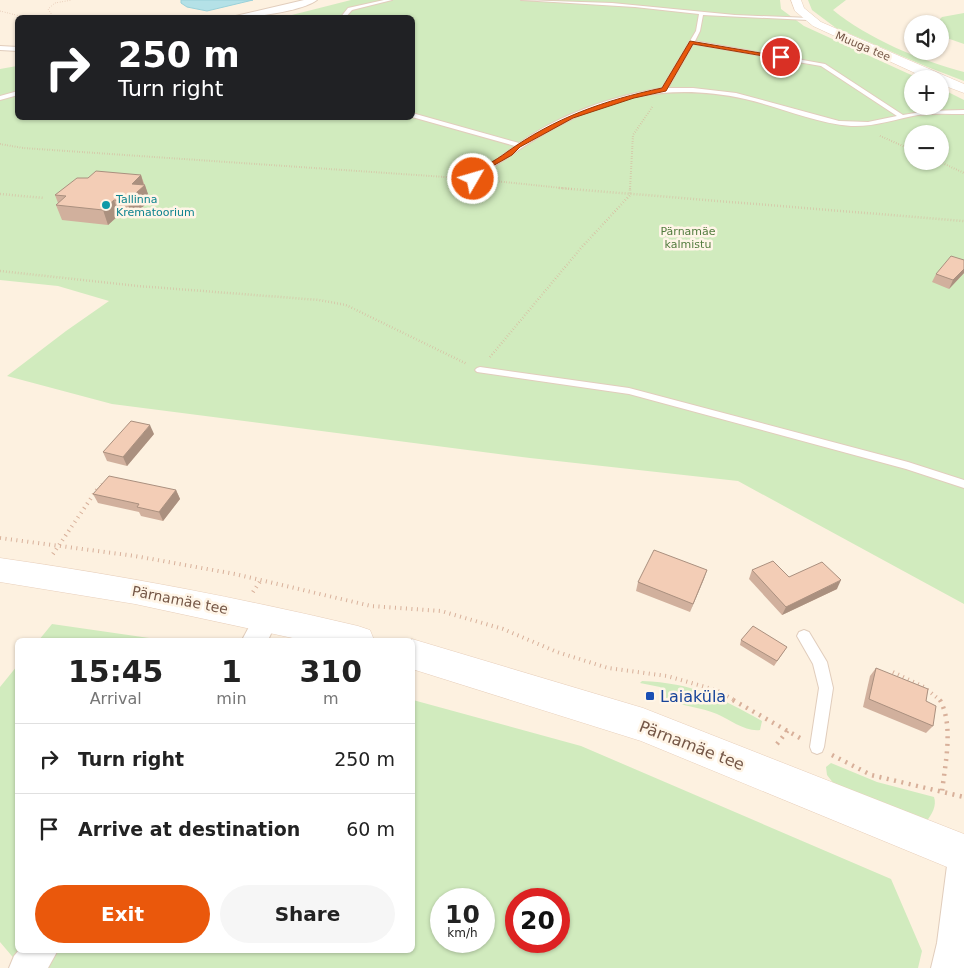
<!DOCTYPE html>
<html lang="en">
<head>
<meta charset="utf-8">
<style>
  :root { --surface:#fff; --page:#f6f6f6; --text:#222; --muted:#767676; --line:#e0e0e0; --accent:#ea580c }
  body { margin:0; font-family:"DejaVu Sans",sans-serif; background:var(--page); color:var(--text); height:100vh; display:flex; flex-direction:column; font-size:19px; white-space:nowrap }
  * { box-sizing:border-box; margin:0 }
  p { font-size:16px; color:var(--muted) }
  .icon { flex:none; width:28px; height:28px; fill:none; stroke:currentColor; stroke-width:2; stroke-linecap:round; stroke-linejoin:round }
  .map { position:relative; flex:1; overflow:hidden }
  .details { position:absolute; left:15px; top:638px; width:400px; height:315px; display:flex; flex-direction:column; background:var(--surface); border-radius:8px; box-shadow:0 1px 4px #0004 }
  .details>* { flex:none }
  .top-card { position:absolute; left:15px; top:15px; width:400px; height:105px; border-radius:8px; box-shadow:0 1px 4px #0004; background:#202124; color:#fff; overflow:hidden }
  .controls { position:absolute; left:904px; top:15px; display:grid; gap:10px }
  .controls a { display:grid; place-items:center; width:45px; height:45px; border-radius:50%; background:var(--surface); box-shadow:0 1px 4px #0004; font-size:25px }
  .speed { position:absolute; left:430px; top:888px; display:flex; gap:10px; font-size:25px; font-weight:700; text-align:center }
  .speed>* { display:grid; place-content:center; width:65px; height:65px; border-radius:50%; background:var(--surface); box-shadow:0 1px 4px #0004; line-height:1 }
  .speed small { font-size:12px; font-weight:400 }
  .speed .limit { border:8px solid #d22; background:#fff; color:#111 }
  .pin { position:absolute; display:grid; place-items:center; width:42px; height:42px; color:#fff; margin:-21px; border:2px solid #fff; border-radius:50%; box-shadow:0 1px 5px #0007 }
  .me { position:absolute; width:55px; margin:-28px; rotate:52deg; stroke-linejoin:round; filter:drop-shadow(0 0 4px #0008) }
  .turn { display:flex; align-items:center; gap:18px; height:105px; padding:0 20px; font-size:22px }
  .turn .icon { width:65px; height:65px; stroke-width:2.5 }
  .turn b { display:block; font-size:35px; line-height:42px }
  .eta { display:flex; justify-content:space-evenly; align-items:center; height:85px; text-align:center }
  .eta b { font-size:30px; font-weight:700; line-height:35px }
  .cta { display:flex; gap:10px; margin-top:auto; padding:10px 20px }
  .cta a { flex:1; height:58px; border-radius:30px; background:var(--accent); color:#fff; font-size:20px; font-weight:700; line-height:58px; text-align:center }
  .cta a+a { background:var(--page); color:var(--text) }
  ul { padding:0; list-style:none }
  li { display:flex; align-items:center; gap:15px; height:70px; padding:0 20px; border-top:1px solid var(--line) }
  li div { flex:1 }
  li b { display:block; font-size:19px }
  li em { font-style:normal }
  .map>svg:first-child { display:block }
</style>
</head>
<body>
<div class="map">
<svg width="964" height="968" viewBox="0 0 964 968">
  <rect width="100%" height="100%" fill="#fdf1e0"/>
  <g fill="#d1ebbe" fill-rule="evenodd">
    <path d="M351,0H780L781,9L804,26L920,79H912V106H940V88L964,100V604L738,481L530,458L112,404L7,376L66,331L109,301L58,286L0,280V69L17,66L18,118H412V18L284,17ZM912,134H940V161H912Z"/>
    <path d="M808,0H846L833,10C867,38 921,61 964,72V81L925,66L836,28L812,10Z"/>
    <path d="M964,13V44L941,36L940,24H935L942,17Z"/>
    <path d="M52,624L163,640H39Z"/>
    <path d="M17,666L18,950H412L413,700L581,746L891,879L922,951L918,968H22L0,942V687ZM441,899H484V941H441ZM516,899H559V941H516Z"/>
    <path d="M642,681C693,683 719,697 762,721L760,730C746,732 730,720 717,714C701,707 682,707 666,698V692L660,687L640,683Z"/>
    <path d="M831,763L877,782L934,797C937,806 932,814 926,822L834,784L827,775L826,767Z"/>
  </g>
  <path fill="#b4e1e7" stroke="#9ad1d9" d="M181,0H253L207,11L187,7L181,3Z"/>
  <g fill="none" stroke-linecap="round" stroke-linejoin="round">
    <g stroke="#e1cdbc" stroke-width="2">
      <g id="lane">
        <path d="M384,0H392L352,10L345,18H340L348,8Z"/>
        <path d="M521,0L612,3L735,15L810,18L808,20L703,15L700,31L695,41L825,64L903,115L927,111L964,110V114C949,114 934,113 918,115C896,119 874,127 851,126C815,123 780,107 745,99C654,79 584,104 510,156C498,164 486,171 475,180H471V178L515,146L412,117V113L519,143C561,114 612,96 662,88L696,31L699,14L635,7ZM693,44L821,66L897,116L868,122L839,121L736,93L693,88H668Z"/>
        <path d="M0,46L18,47V51L0,50Z"/>
        <path d="M18,91V95L0,100V96Z"/>
        <path d="M480,367L629,388L908,462L964,480V488L906,469L629,394L477,372L475,370L477,368Z"/>
        <path d="M804,630L809,632L827,662L833,688L824,747L822,752L817,754L812,752L810,747L819,688L813,664L797,636L799,632Z"/>
      </g>
    </g>
    <g stroke="#e1cdbc" stroke-width="2">
      <g id="street">
        <path d="M304,0H317C301,12 248,18 227,18Z"/>
        <path d="M267,607L276,610L279,617L268,640H242L258,610Z"/>
        <path d="M964,842V968H931L937,943L948,858L953,847Z"/>
        <path d="M19,950H58L48,968H9L14,956Z"/>
      </g>
    </g>
    <g stroke="#e8cfbb" stroke-width="1">
      <g id="secondary">
        <path d="M791,0H801L804,8L821,22L964,84V93L940,84V79H928L813,26L795,11Z"/>
        <path d="M0,558C120,575 240,598 358,626L370,630L374,640H302L135,604L0,582Z"/>
        <path d="M412,639L643,708L964,834V874L641,741L412,669Z"/>
      </g>
    </g>
    <g stroke="#d8b09a" stroke-width="1" stroke-dasharray="0.5 2" stroke-linecap="butt">
      <path d="M0,11L28,18"/>
      <path d="M54,18L48,9L55,3L72,0"/>
    </g>
    <g stroke="#d8b09a" stroke-width="2" stroke-dasharray="0.5 2" stroke-linecap="butt">
      <path d="M880,136L912,150"/>
      <path d="M0,144L23,148L460,178"/>
      <path d="M938,161L964,173"/>
      <path d="M494,181L572,189"/>
      <path d="M630,189L633,135L653,106"/>
    </g>
    <g stroke="#d8b09a" stroke-width="2.5" stroke-dasharray="0.5 2.5" stroke-linecap="butt">
      <path d="M559,188L964,221"/>
      <path d="M0,194L44,198"/>
      <path d="M0,271L138,286L319,300L346,305L467,364"/>
      <path d="M490,357L581,248L630,195V188"/>
      <path d="M98,489L102,483"/>
    </g>
    <g stroke="#d8b09a" stroke-width="4" stroke-dasharray="1 4.5" stroke-linecap="butt">
      <path d="M0,538L135,556L235,574L371,606L441,611L503,629L557,652L608,668L667,676L716,690L736,701"/>
      <path d="M53,554L98,488"/>
      <path d="M253,592L261,580"/>
      <path d="M893,672L924,687L941,701"/>
    </g>
    <g stroke="#d8b09a" stroke-width="4.5" stroke-dasharray="2 5.5" stroke-linecap="butt">
      <path d="M733,700L800,738"/>
      <path d="M940,700C954,726 945,764 942,792"/>
      <path d="M777,744L788,730"/>
      <path d="M832,755L871,775L964,797"/>
    </g>
    <use href="#lane" fill="#fff" fill-rule="evenodd"/>
    <use href="#street" fill="#fff" fill-rule="evenodd"/>
    <use href="#secondary" fill="#fff" fill-rule="evenodd"/>
  </g>
  <g fill="#d1b09d">
    <path d="M141,175L150,200L132,217L119,215L108,225L62,220L56,205L58,203L55,195Z"/>
    <path d="M964,260V273L949,289L932,282L936,274Z"/>
    <path d="M154,434L127,466L107,461L103,452Z"/>
    <path d="M176,490L180,499L163,521L141,516L139,512L98,503L93,494Z"/>
    <path d="M707,570L690,612L636,591L638,582Z"/>
    <path d="M752,570L789,577L837,589L782,615L749,579Z"/>
    <path d="M741,640L787,647L774,666L740,645Z"/>
    <path d="M876,668L926,701L933,726L926,733L863,707L870,676Z"/>
  </g>
  <g fill="#aa907f">
    <path d="M141,175L144,186L145,185L150,200L132,217L127,201L132,184Z"/>
    <path d="M114,200L119,215L108,225L103,210Z"/>
    <path d="M964,269V273L949,289L953,280Z"/>
    <path d="M150,425L154,434L127,466L123,457Z"/>
    <path d="M176,490L180,499L163,521L159,512Z"/>
    <path d="M707,570L704,579L690,612L693,604Z"/>
    <path d="M841,580L837,589L782,615L786,607Z"/>
  </g>
  <g fill="#f3cdb6" stroke="#aa907f">
    <path d="M96,171L141,175L132,184L145,185L127,201L114,200L103,210L56,205L66,196L55,195L77,178H88Z"/>
    <path d="M951,256L964,260V269L953,280L936,274Z"/>
    <path d="M131,421L150,425L123,457L103,452Z"/>
    <path d="M109,476L176,490L159,512L137,507L139,504L93,494Z"/>
    <path d="M654,550L707,570L693,604L638,582Z"/>
    <path d="M773,561L789,577L822,562L841,580L786,607L752,570Z"/>
    <path d="M753,626L787,647L777,661L741,640Z"/>
    <path d="M876,668L928,689L926,701L936,706L933,726L869,699Z"/>
  </g>
  <path fill="#ea580c" stroke="#983908" d="M690,41L784,57L781,59L693,44L666,91L634,98L573,118L520,147L512,155L484,171L475,180L469,179C480,167 494,162 507,152C554,118 605,100 662,88Z"/>
  <circle fill="#0f9aa8" stroke="#fff5e7" stroke-width="2" cx="106" cy="205" r="5"/>
  <rect fill="#1a4fb4" stroke="#fff5e7" stroke-width="2" x="645" y="691" width="10" height="10" rx="2.5"/>
  <g text-anchor="middle" stroke-width="5" stroke-linejoin="round" paint-order="stroke">
    <g font-size="11" fill="#745646" stroke="#fff5e7">
      <text transform="translate(863 46) rotate(23)" y="4">Muuga tee</text>
    </g>
    <g font-size="11" fill="#0d838f" stroke="#fff5e7" text-anchor="start">
      <text x="116" y="203">Tallinna<tspan x="116" dy="13">Krematoorium</tspan></text>
    </g>
    <g font-size="11" fill="#527b3e" stroke="#fff5e7">
      <text x="688" y="235">Pärnamäe<tspan x="688" dy="13">kalmistu</tspan></text>
    </g>
    <g font-size="14" fill="#745646" stroke="#fff5e7">
      <text transform="translate(180 600) rotate(11)" y="5">Pärnamäe tee</text>
    </g>
    <g font-size="16" fill="#164399" stroke="#fff5e7" text-anchor="start">
      <text x="660" y="702">Laiaküla</text>
    </g>
    <g font-size="16" fill="#745646" stroke="#fff5e7">
      <text transform="translate(692 745) rotate(21)" y="6">Pärnamäe tee</text>
    </g>
  </g>
</svg>
<div class="controls">
<a><svg class="icon" aria-label="sound" viewBox="0 0 24 24"><path d="M4 9h4l5-4v14l-5-4H4zM17 9q2 3 0 6"/></svg></a>
<a>+</a>
<a>−</a>
</div>
<div class="speed"><div>10<small>km/h</small></div><div class="limit">20</div></div>
<div class="pin" style="left:781px;top:57px;background:#d93025"><svg class="icon" aria-label="arrive" viewBox="0 0 24 24"><path d="M6 21V4h12l-3 4 3 4H6"/></svg></div>
<svg class="me" style="left:473px;top:179px" viewBox="-20 -20 40 40"><circle r="17" fill="#ea580c" stroke="#fff" stroke-width="3"/><path d="M0-11L8 9 0 5-8 9z" fill="#fff"/></svg>
<div class="top-card">
<div class="turn"><svg class="icon" aria-label="right" viewBox="0 0 24 24"><path d="M7 20v-9h11M14 6l5 5-5 5"/></svg><div><b>250 m</b>Turn right</div></div>
</div>
<section class="details">
<div class="eta">
<div><b>15:45</b><p>Arrival</p></div>
<div><b>1</b><p>min</p></div>
<div><b>310</b><p>m</p></div>
</div>
<ul>
<li><svg class="icon" aria-label="right" viewBox="0 0 24 24"><path d="M7 20v-9h11M14 6l5 5-5 5"/></svg><div><b>Turn right</b></div><em>250 m</em></li>
<li><svg class="icon" aria-label="arrive" viewBox="0 0 24 24"><path d="M6 21V4h12l-3 4 3 4H6"/></svg><div><b>Arrive at destination</b></div><em>60 m</em></li>
</ul>
<div class="cta"><a>Exit</a><a>Share</a></div>
</section>
</div>
</body>
</html>
